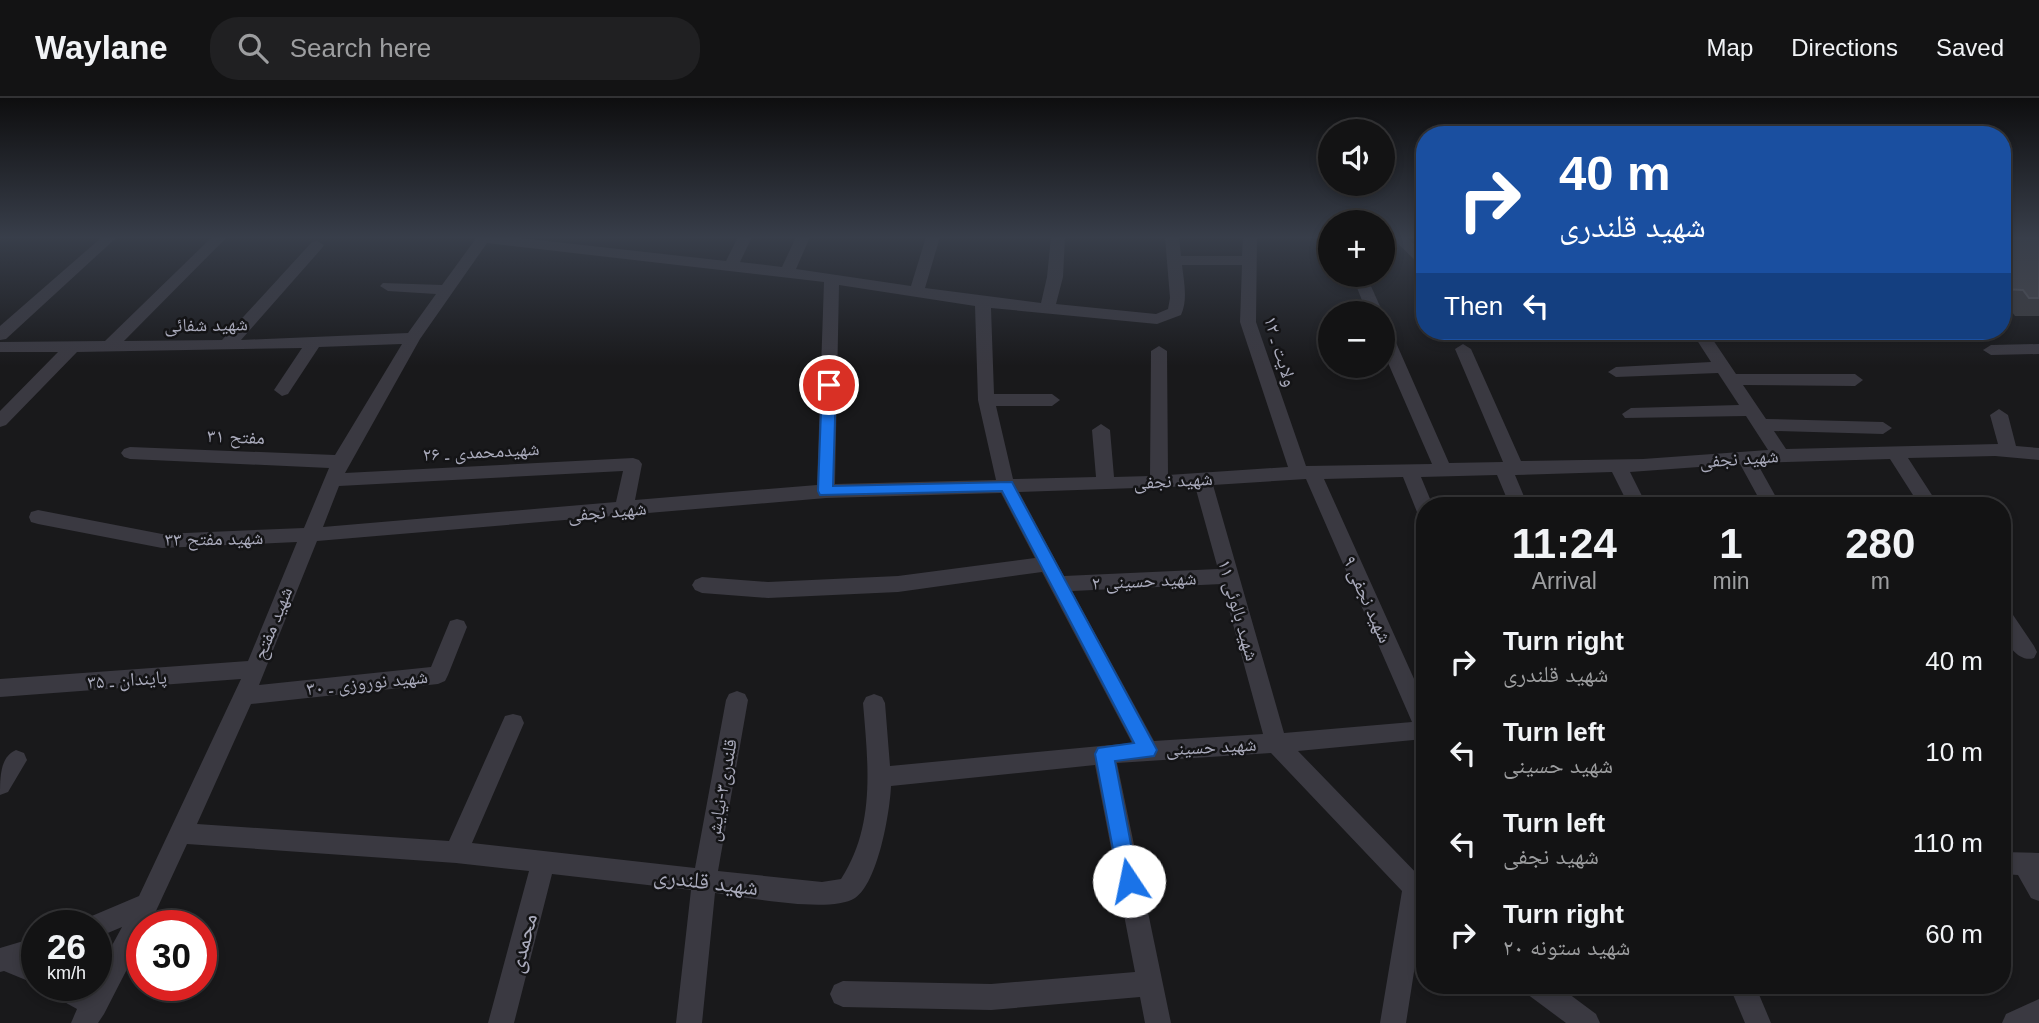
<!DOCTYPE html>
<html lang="en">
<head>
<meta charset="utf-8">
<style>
  :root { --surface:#131314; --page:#202022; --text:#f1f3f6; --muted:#9d9ea0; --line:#323234 }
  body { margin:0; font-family:Helvetica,"Noto Naskh Arabic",sans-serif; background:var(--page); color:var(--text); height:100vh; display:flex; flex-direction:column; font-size:26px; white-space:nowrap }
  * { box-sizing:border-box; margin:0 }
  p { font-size:23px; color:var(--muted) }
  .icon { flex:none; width:38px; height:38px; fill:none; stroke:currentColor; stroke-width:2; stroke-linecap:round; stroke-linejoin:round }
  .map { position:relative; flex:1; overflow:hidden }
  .drawer { position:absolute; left:1416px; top:399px; width:595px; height:497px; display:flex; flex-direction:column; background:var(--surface); border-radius:28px; box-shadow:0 4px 10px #0003,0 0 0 2px var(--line) }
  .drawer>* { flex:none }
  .banner { position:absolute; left:1416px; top:28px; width:595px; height:214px; border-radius:28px; box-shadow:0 4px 10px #0003,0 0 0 2px var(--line); background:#1a4fa0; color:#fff; overflow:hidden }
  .controls { position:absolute; left:1318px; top:21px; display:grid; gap:14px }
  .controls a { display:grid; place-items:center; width:77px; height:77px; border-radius:50%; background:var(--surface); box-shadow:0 4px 10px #0003,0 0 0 2px var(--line); font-size:35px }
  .speed { position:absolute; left:21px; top:812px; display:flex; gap:14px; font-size:35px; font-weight:700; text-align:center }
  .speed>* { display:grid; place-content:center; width:91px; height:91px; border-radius:50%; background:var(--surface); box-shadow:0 4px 10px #0003,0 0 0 2px var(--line); line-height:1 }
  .speed small { font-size:18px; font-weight:400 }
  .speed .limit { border:10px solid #d22; background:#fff; color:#111 }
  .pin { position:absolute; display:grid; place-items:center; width:60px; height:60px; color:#fff; margin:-30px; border:4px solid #fff; border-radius:50%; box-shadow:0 2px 7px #0007 }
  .me { position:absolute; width:77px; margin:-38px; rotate:349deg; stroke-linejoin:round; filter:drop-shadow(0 0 5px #0008) }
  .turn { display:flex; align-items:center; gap:24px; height:147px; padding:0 28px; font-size:32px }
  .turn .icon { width:91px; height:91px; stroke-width:2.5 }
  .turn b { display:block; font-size:49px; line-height:60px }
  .then { display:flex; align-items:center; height:66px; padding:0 28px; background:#0003; gap:14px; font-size:26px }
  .eta { display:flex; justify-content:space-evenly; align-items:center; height:119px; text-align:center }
  .eta b { font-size:42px; font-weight:700; line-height:49px }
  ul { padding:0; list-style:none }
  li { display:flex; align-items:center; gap:21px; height:91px; padding:0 28px }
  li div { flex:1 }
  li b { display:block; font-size:26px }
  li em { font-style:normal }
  header { display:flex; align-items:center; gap:42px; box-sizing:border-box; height:98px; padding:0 35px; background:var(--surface); border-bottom:2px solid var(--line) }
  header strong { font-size:33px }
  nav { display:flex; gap:38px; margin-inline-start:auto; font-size:24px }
  .search { width:490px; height:63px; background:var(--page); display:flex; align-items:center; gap:18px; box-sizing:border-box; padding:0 24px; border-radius:28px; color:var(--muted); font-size:26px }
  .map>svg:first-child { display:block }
</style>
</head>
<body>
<header>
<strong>Waylane</strong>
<div class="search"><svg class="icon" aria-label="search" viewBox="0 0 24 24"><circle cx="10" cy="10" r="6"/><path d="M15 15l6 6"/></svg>Search here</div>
<nav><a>Map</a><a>Directions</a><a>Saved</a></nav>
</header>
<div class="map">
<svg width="2039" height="925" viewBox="0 0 2039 925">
  <rect width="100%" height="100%" fill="#19191b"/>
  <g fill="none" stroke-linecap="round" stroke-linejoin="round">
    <g fill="#3a3941" fill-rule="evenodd">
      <path d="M102,139H117L6,241L0,242V228Z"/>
      <path d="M212,139H227L124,243L222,242L312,144L317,143L324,147L322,150L241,242L408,235L436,196L388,193L380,188L383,185L442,187L477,139H511L726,163L738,139H752L740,164L782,169L796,139H810L796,171L911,188L926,139H940L925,190L1041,205L1047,179L1051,139H1065L1063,179L1056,206L1156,216L1168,211L1170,200L1165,139H1179L1181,158H1242L1243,139H1257L1256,224L1306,368L1432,366L1382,251V226L1390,231L1449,365L1503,364L1455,251L1463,246L1471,251L1521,363L1643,361L1768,352L1746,318L1625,320L1622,316L1631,310L1739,307L1718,275L1616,279L1608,274L1616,269L1711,264L1691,233H1707L1736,276H1855L1863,282L1855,288L1743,287L1766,321L1883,324L1892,330L1883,336L1774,333L1786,351L1998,346L1990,317L1999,311L2008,317L2016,348L2039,350V362L1995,358L1908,360L1939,408H1920L1890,361L1757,365L1781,408H1763L1740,366L1630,374L1647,408H1629L1612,374L1515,377L1528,408H1510L1497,377L1421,379L1433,408H1424V416L1417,414L1403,379L1324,381L1424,603V641L1298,653L1424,783V810L1406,925H1380L1402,793L1271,655L1117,665L1171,925H1145L1140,899L991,912L843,909L834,905L830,896L834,887L843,883L991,886L1135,874L1095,667L891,688C890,714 878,785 855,800C830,816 745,799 715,795L702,925H676L691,792L552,776L514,925H488L529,773L456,765L187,746L149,828H142V842L104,916L98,925H71L77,911L50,896L46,887H85L89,890L96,887V877L122,829L96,840V828H84L87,820L139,798L241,581L0,599V581L248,563L297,444L162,450L38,426L31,424L29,419L31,414L38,412L162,436L304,430L329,370L130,361L124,359L121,355L124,351L130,349L335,357L402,246L319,249L288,296L282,298L274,292L302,250L77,254L6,327L0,329V313L58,254H0V244L105,243ZM487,145L824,184L817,387L635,402L642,366L639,362L633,360L345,375L420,241ZM1182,167H1242L1240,224L1288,369L1168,377L1167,253L1159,248L1151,253L1150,378L1114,379L1110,332L1101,326L1092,332L1096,379L1013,381L996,308H1052L1060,302L1052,296H994L991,210L1157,226L1181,217C1188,202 1184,184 1182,167ZM839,187L975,208L978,302L996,382L835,386ZM623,373L616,404L323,429L339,388ZM1306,381L1412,624L1284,635L1213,387ZM1195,388L1218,471L1064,478L1019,394ZM1001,395L1035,460L898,478L768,484L702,479L695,482L692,487L695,492L702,495L768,500L898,494L1042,474L1132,645L890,668L885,605L882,599L874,596L866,599L863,605C868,666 876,727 841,781L822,784L718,773L748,602L745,596L737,593L729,596L726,602L695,770L472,745L524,625L521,618L513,616L505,618L449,743L197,726L251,606L438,586L445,583L448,577L467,529L464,523L457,521L450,523L431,569L259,587L317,443L826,400ZM1222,486L1263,636L1154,643L1072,493Z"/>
      <path d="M1391,139H1406L1424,155V167L1419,166Z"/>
      <path d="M1352,177H1366L1383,215L1382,216L1367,215Z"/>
      <path d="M2039,246V256L1991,257L1983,252L1991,247Z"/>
      <path d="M2002,509L2009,511L2034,548L2037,554L2034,560C2020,565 2006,547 2002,533C2000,526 2002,516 2002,509Z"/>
      <path d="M16,652L24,655L27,662L8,694L0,697C0,679 0,659 16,652Z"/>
      <path d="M2002,754L2039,755V803L2031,800L2018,777L2002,776Z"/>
      <path d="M37,839L38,887L4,873L0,874V850Z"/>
      <path d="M1523,887H1557L1596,916L1600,925H1566L1527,896Z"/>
      <path d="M1729,887H1755L1771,925H1745Z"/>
      <path d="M2039,901V925H2002L2006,916Z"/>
    </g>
  </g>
  <path fill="#3c3c40" d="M2002,139H2039V218H2015L2008,209H2002Z"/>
  <path fill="#48484e" stroke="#57585f" stroke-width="2" d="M2002,139H2039V200H2029L2023,192L2002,191Z"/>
  <linearGradient id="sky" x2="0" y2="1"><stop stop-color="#0e0e0f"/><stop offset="0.52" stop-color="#383e4a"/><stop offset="1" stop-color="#383e4a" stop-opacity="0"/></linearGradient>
  <rect width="2039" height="268" fill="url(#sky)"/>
  <path fill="#1a73e8" stroke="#114b97" stroke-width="2" d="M829,282L836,287L833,388L1012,384L1157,652L1154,658L1115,663L1138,783L1136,790L1129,793L1122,790L1119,783L1095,656L1098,650L1134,645L1002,393L820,397L818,393L822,287Z"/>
  <g text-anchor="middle" stroke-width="5" stroke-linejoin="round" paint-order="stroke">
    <g font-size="19" fill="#aaabbc" stroke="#141416">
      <text transform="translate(206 226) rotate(-1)" y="7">شهید شفائی</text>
      <text transform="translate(1281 253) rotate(73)" y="7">ولایت ـ ۱۲</text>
      <text transform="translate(236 338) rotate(2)" y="7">مفتح ۳۱</text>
      <text transform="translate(481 353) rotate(-3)" y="7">شهیدمحمدی ـ ۲۶</text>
      <text transform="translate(1739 360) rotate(-4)" y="7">شهید نجفی</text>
      <text transform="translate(1173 382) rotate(-3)" y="7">شهید نجفی</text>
      <text transform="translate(607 413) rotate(-5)" y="7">شهید نجفی</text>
      <text transform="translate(214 440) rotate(-1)" y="7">شهید مفتح ۳۳</text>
      <text transform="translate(1144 482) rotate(-3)" y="7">شهید حسینی ۲</text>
      <text transform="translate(1368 501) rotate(66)" y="7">شهید نجفی ۹</text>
      <text transform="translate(1239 512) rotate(74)" y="7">شهید بالوئی ۱۱</text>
      <text transform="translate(272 525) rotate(-68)" y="7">شهید مفتح</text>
      <text transform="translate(127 581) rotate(-4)" y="7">پایندان ـ ۳۵</text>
      <text transform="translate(367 584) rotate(-6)" y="7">شهید نوروزی ـ ۳۰</text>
      <text transform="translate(1211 648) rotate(-3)" y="7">شهید حسینی</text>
      <text transform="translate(721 692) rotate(-80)" y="7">قلندری۳-نیایش</text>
    </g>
    <g font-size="23" fill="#aaabbc" stroke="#141416">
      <text transform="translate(706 783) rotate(7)" y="8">شهید قلندری</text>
      <text transform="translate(522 845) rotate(-75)" y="8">محمدی</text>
    </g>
  </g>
</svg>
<div class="controls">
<a><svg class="icon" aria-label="sound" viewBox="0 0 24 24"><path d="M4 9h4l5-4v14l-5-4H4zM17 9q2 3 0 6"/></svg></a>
<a>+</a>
<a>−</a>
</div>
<div class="speed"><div>26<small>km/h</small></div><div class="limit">30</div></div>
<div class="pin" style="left:829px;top:287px;background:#d93025"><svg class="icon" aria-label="arrive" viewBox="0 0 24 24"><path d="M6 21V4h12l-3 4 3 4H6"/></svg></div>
<svg class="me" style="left:1129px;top:783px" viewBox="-20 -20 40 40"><circle r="19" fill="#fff"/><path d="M0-13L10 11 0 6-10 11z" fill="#1a73e8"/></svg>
<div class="banner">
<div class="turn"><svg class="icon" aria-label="right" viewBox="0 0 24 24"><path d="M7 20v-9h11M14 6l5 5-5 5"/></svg><div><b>40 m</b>شهید قلندری</div></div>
<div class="then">Then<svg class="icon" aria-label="left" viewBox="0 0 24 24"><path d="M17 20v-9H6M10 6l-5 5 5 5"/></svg></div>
</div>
<section class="drawer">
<div class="eta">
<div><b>11:24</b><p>Arrival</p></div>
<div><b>1</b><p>min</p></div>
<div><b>280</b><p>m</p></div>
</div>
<ul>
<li><svg class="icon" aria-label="right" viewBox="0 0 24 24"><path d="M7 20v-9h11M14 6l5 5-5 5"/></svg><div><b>Turn right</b><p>شهید قلندری</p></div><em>40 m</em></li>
<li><svg class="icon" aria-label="left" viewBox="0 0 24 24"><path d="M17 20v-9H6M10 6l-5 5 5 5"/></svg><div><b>Turn left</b><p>شهید حسینی</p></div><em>10 m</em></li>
<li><svg class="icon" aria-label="left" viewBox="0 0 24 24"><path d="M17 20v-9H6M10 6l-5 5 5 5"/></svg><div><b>Turn left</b><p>شهید نجفی</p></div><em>110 m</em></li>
<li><svg class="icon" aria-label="right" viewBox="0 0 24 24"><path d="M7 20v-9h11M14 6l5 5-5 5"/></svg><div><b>Turn right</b><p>شهید ستونه ۲۰</p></div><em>60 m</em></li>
</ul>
</section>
</div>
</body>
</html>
